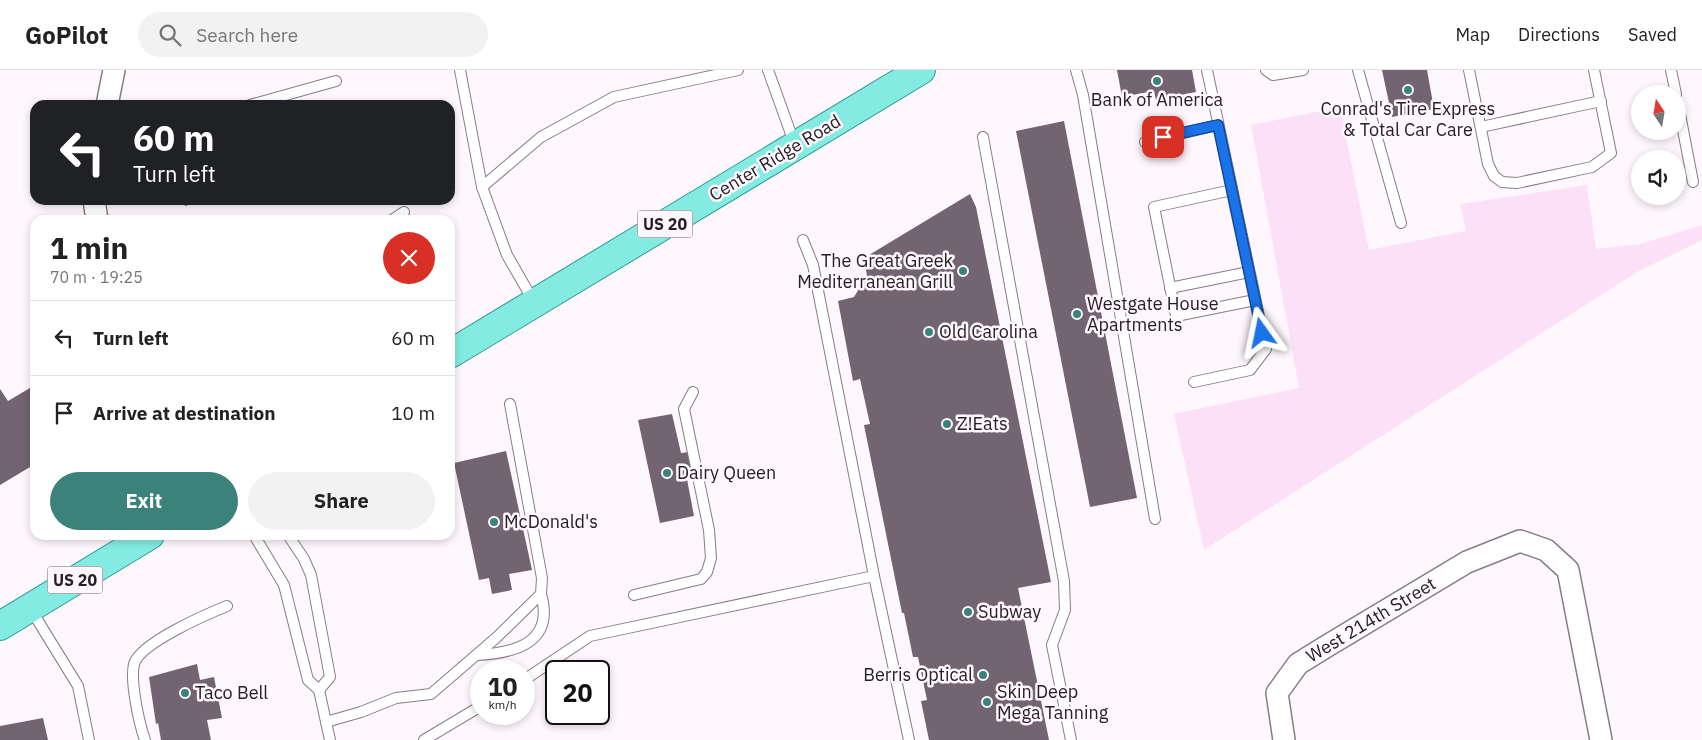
<!DOCTYPE html>
<html lang="en">
<head>
<meta charset="utf-8">
<style>
  :root { --surface:#fff; --page:#f2f2f2; --text:#222; --muted:#767676; --line:#e0e0e0; --accent:#3b827a }
  body { margin:0; font-family:"IBM Plex Sans",sans-serif; background:var(--page); color:var(--text); height:100vh; display:flex; flex-direction:column; font-size:19px; white-space:nowrap }
  * { box-sizing:border-box; margin:0 }
  p { font-size:16px; color:var(--muted) }
  .icon { flex:none; width:28px; height:28px; fill:none; stroke:currentColor; stroke-width:2; stroke-linecap:round; stroke-linejoin:round }
  .map { position:relative; flex:1; overflow:hidden }
  .sheet { position:absolute; left:30px; top:145px; width:425px; height:325px; display:flex; flex-direction:column; background:var(--surface); border-radius:15px; box-shadow:0 2px 8px #0003 }
  .sheet>* { flex:none }
  .banner { position:absolute; left:30px; top:30px; width:425px; height:105px; border-radius:15px; box-shadow:0 2px 8px #0003; background:#202124; color:#fff; overflow:hidden }
  .needle { width:32px; rotate:348deg }
  .buttons { position:absolute; left:1631px; top:15px; display:grid; gap:10px }
  .buttons a { display:grid; place-items:center; width:55px; height:55px; border-radius:50%; background:var(--surface); box-shadow:0 2px 8px #0003; font-size:25px }
  .speed { position:absolute; left:470px; top:590px; display:flex; gap:10px; font-size:25px; font-weight:700; text-align:center }
  .speed>* { display:grid; place-content:center; width:65px; height:65px; border-radius:50%; background:var(--surface); box-shadow:0 2px 8px #0003; line-height:1 }
  .speed small { font-size:12px; font-weight:400 }
  .speed .limit { border:2px solid #111; border-radius:8px; background:#fff; color:#111 }
  .pin { position:absolute; display:grid; place-items:center; width:42px; height:42px; color:#fff; margin:-21px; border-radius:10px; box-shadow:0 2px 8px #0006 }
  .me { position:absolute; width:55px; margin:-28px; rotate:348deg; stroke-linejoin:round; filter:drop-shadow(0 0 4px #0008) }
  .turn { display:flex; align-items:center; gap:18px; height:105px; padding:0 20px; font-size:22px }
  .turn .icon { width:65px; height:65px; stroke-width:2.5 }
  .turn b { display:block; font-size:35px; line-height:42px }
  .round { display:grid; place-items:center; flex:none; width:52px; height:52px; border-radius:26px; background:var(--page) }
  .summary { display:flex; align-items:center; justify-content:space-between; height:85px; padding:0 20px }
  h1 { font-size:30px; font-weight:800; line-height:38px }
  .cta { display:flex; gap:10px; margin-top:auto; padding:10px 20px }
  .cta a { flex:1; height:58px; border-radius:30px; background:var(--accent); color:#fff; font-size:20px; font-weight:800; line-height:58px; text-align:center }
  .cta a+a { background:var(--page); color:var(--text) }
  ul { padding:0; list-style:none }
  li { display:flex; align-items:center; gap:15px; height:75px; padding:0 20px; border-top:1px solid var(--line) }
  li div { flex:1 }
  li b { display:block; font-size:19px }
  li em { font-style:normal }
  header { display:flex; align-items:center; gap:30px; box-sizing:border-box; height:70px; padding:0 25px; background:var(--surface); border-bottom:1px solid var(--line) }
  header strong { font-size:24px }
  nav { display:flex; gap:28px; margin-inline-start:auto; font-size:18px }
  .search { width:350px; height:45px; background:var(--page); display:flex; align-items:center; gap:12px; box-sizing:border-box; padding:0 18px; border-radius:28px; color:var(--muted); font-size:19px }
  .map>svg:first-child { display:block }
</style>
</head>
<body>
<header>
<strong>GoPilot</strong>
<div class="search"><svg class="icon" aria-label="search" viewBox="0 0 24 24"><circle cx="10" cy="10" r="6"/><path d="M15 15l6 6"/></svg>Search here</div>
<nav><a>Map</a><a>Directions</a><a>Saved</a></nav>
</header>
<div class="map">
<svg width="1702" height="670" viewBox="0 0 1702 670">
  <rect width="100%" height="100%" fill="#fef7fd"/>
  <path fill="#fce0f8" d="M1340,37L1369,180L1466,161L1460,134L1587,115L1596,179L1641,174L1702,155V170L1637,202L1204,480L1174,344L1299,318L1251,55Z"/>
  <g fill="#726470">
    <path d="M1117,0H1192L1196,22L1156,30L1154,21L1122,27Z"/>
    <path d="M1382,0H1427L1434,39L1392,47Z"/>
    <path d="M1064,51L1137,428L1090,437L1016,61Z"/>
    <path d="M970,124L976,137L1051,512L1018,518L1049,670H929L921,631L927,630L918,587H913L904,543H902L864,355L870,354L860,309L853,311L838,231L854,227L867,206L864,188Z"/>
    <path d="M183,130H204V131L185,136Z"/>
    <path d="M35,315V394L0,415V319L8,331Z"/>
    <path d="M672,344L681,383L690,382L695,402L686,404L694,446L660,453L638,350Z"/>
    <path d="M506,381L532,500L509,504L512,520L492,524L489,508L479,510L454,393Z"/>
    <path d="M197,594L200,610L214,607L222,648L207,650L211,670H161L158,653L156,654L149,607Z"/>
    <path d="M43,648L48,670H0V656Z"/>
  </g>
  <g fill="none" stroke-linecap="round" stroke-linejoin="round">
    <g stroke="#897b87" stroke-width="12">
      <g id="lane">
        <path d="M460,0L482,117L507,185L534,232"/>
        <path d="M768,0L795,75"/>
        <path d="M1076,0L1083,25L1155,449"/>
        <path d="M1266,0L1273,5L1303,0"/>
        <path d="M1358,0L1401,153"/>
        <path d="M1469,0L1488,94L1494,106L1502,112L1517,113L1592,97L1611,83L1594,0"/>
        <path d="M1671,0L1676,24"/>
        <path d="M1678,34L1693,112"/>
        <path d="M250,35L336,11"/>
        <path d="M1481,57L1601,31"/>
        <path d="M983,67L1064,511L1065,540L1052,575L1071,670"/>
        <path d="M1145,72L1218,55"/>
        <path d="M482,117L541,67L614,27L738,0"/>
        <path d="M1232,120L1154,137L1176,246L1255,230"/>
        <path d="M392,150L404,142"/>
        <path d="M1170,218L1249,202"/>
        <path d="M1194,312L1250,300L1266,279L1207,0"/>
        <path d="M254,465L284,515L308,610L319,620L330,607L311,505L304,489L288,465"/>
        <path d="M874,506L909,670"/>
        <path d="M634,525L701,509L707,502L711,488L709,460L684,339L693,322"/>
        <path d="M30,538L78,616L89,670"/>
        <path d="M477,585C515,583 555,573 541,524"/>
        <path d="M524,610L590,566L874,506L813,195L803,170"/>
        <path d="M319,620L330,670"/>
        <path d="M326,652L361,642L396,628L431,624L497,567L541,524L542,508L510,334"/>
        <path d="M145,670C139,653 130,612 134,594C140,573 207,544 227,536"/>
        <path d="M424,670L481,636"/>
      </g>
    </g>
    <g stroke="#897b87" stroke-width="24">
      <g id="street">
        <path d="M107,35L114,0"/>
        <path d="M94,130L97,150"/>
        <path d="M1284,670L1277,623L1298,594L1327,576L1467,492L1520,471L1546,480L1568,500L1601,670"/>
      </g>
    </g>
    <g stroke="#2d9c94" stroke-width="30">
      <g id="primary">
        <path d="M450,284L921,0"/>
        <path d="M0,556L150,465"/>
      </g>
    </g>
    <use href="#lane" stroke="#fff" stroke-width="10"/>
    <use href="#street" stroke="#fff" stroke-width="21"/>
    <use href="#primary" stroke="#84ebe2" stroke-width="28"/>
  </g>
  <g fill="none" stroke-linecap="round" stroke-linejoin="round">
    <g stroke="#114b97" stroke-width="12">
      <path id="route" d="M1163,67L1218,55L1262,263"/>
    </g>
    <use href="#route" stroke="#1a73e8" stroke-width="9"/>
  </g>
  <g fill="#3b827a" stroke="#fef7fd" stroke-width="2">
    <circle cx="1157" cy="11" r="5"/>
    <circle cx="1408" cy="20" r="5"/>
    <circle cx="963" cy="201" r="5"/>
    <circle cx="1077" cy="244" r="5"/>
    <circle cx="929" cy="262" r="5"/>
    <circle cx="947" cy="354" r="5"/>
    <circle cx="667" cy="403" r="5"/>
    <circle cx="494" cy="452" r="5"/>
    <circle cx="968" cy="542" r="5"/>
    <circle cx="983" cy="605" r="5"/>
    <circle cx="185" cy="623" r="5"/>
    <circle cx="987" cy="632" r="5"/>
  </g>
  <g text-anchor="middle" stroke-width="5" stroke-linejoin="round" paint-order="stroke">
    <g fill="#fef7fd" stroke="#666066" stroke-width="1">
      <rect x="637.5" y="140.5" width="55" height="27" rx="4"/>
      <rect x="47.5" y="496.5" width="55" height="27" rx="4"/>
    </g>
    <g font-size="16" font-weight="bold" fill="#252025">
      <text x="665" y="160">US 20</text>
      <text x="75" y="516">US 20</text>
    </g>
    <g font-size="18" fill="#252025" stroke="#fef7fd" text-anchor="start">
      <text x="1157" y="36" text-anchor="middle">Bank of America</text>
      <text x="1408" y="45" text-anchor="middle">Conrad's Tire Express<tspan x="1408" dy="21">&amp; Total Car Care</tspan></text>
      <text x="953" y="197" text-anchor="end">The Great Greek<tspan x="953" dy="21">Mediterranean Grill</tspan></text>
      <text x="1087" y="240">Westgate House<tspan x="1087" dy="21">Apartments</tspan></text>
      <text x="939" y="268">Old Carolina</text>
      <text x="957" y="360">Z!Eats</text>
      <text x="677" y="409">Dairy Queen</text>
      <text x="504" y="458">McDonald's</text>
      <text x="978" y="548">Subway</text>
      <text x="973" y="611" text-anchor="end">Berris Optical</text>
      <text x="997" y="628">Skin Deep<tspan x="997" dy="21">Mega Tanning</tspan></text>
      <text x="195" y="629">Taco Bell</text>
    </g>
    <g font-size="18" fill="#252025" stroke="#fef7fd">
      <text transform="translate(775 88) rotate(-31)" y="6">Center Ridge Road</text>
      <text transform="translate(1371 550) rotate(-31)" y="6">West 214th Street</text>
    </g>
  </g>
</svg>
<div class="buttons">
<a><svg class="needle" viewBox="-14 -14 28 28"><path d="M0-13l5 13h-10z" fill="#e53935"/><path d="M0 13l5-13h-10z" fill="#767676"/></svg></a>
<a><svg class="icon" aria-label="sound" viewBox="0 0 24 24"><path d="M4 9h4l5-4v14l-5-4H4zM17 9q2 3 0 6"/></svg></a>
</div>
<div class="speed"><div>10<small>km/h</small></div><div class="limit">20</div></div>
<div class="pin" style="left:1163px;top:67px;background:#d93025"><svg class="icon" aria-label="arrive" viewBox="0 0 24 24"><path d="M6 21V4h12l-3 4 3 4H6"/></svg></div>
<svg class="me" style="left:1262px;top:263px" viewBox="-20 -20 40 40"><path d="M0-17L14 15 0 8-14 15z" fill="#1a73e8" stroke="#fff" stroke-width="4"/></svg>
<div class="banner">
<div class="turn"><svg class="icon" aria-label="left" viewBox="0 0 24 24"><path d="M17 20v-9H6M10 6l-5 5 5 5"/></svg><div><b>60 m</b>Turn left</div></div>
</div>
<section class="sheet">
<div class="summary"><div><h1>1 min</h1><p>70 m · 19:25</p></div><a class="round" style="background:#d93025;color:#fff"><svg class="icon" aria-label="close" viewBox="0 0 24 24"><path d="M6 6l12 12M18 6L6 18"/></svg></a></div>
<ul>
<li><svg class="icon" aria-label="left" viewBox="0 0 24 24"><path d="M17 20v-9H6M10 6l-5 5 5 5"/></svg><div><b>Turn left</b></div><em>60 m</em></li>
<li><svg class="icon" aria-label="arrive" viewBox="0 0 24 24"><path d="M6 21V4h12l-3 4 3 4H6"/></svg><div><b>Arrive at destination</b></div><em>10 m</em></li>
</ul>
<div class="cta"><a>Exit</a><a>Share</a></div>
</section>
</div>
</body>
</html>
